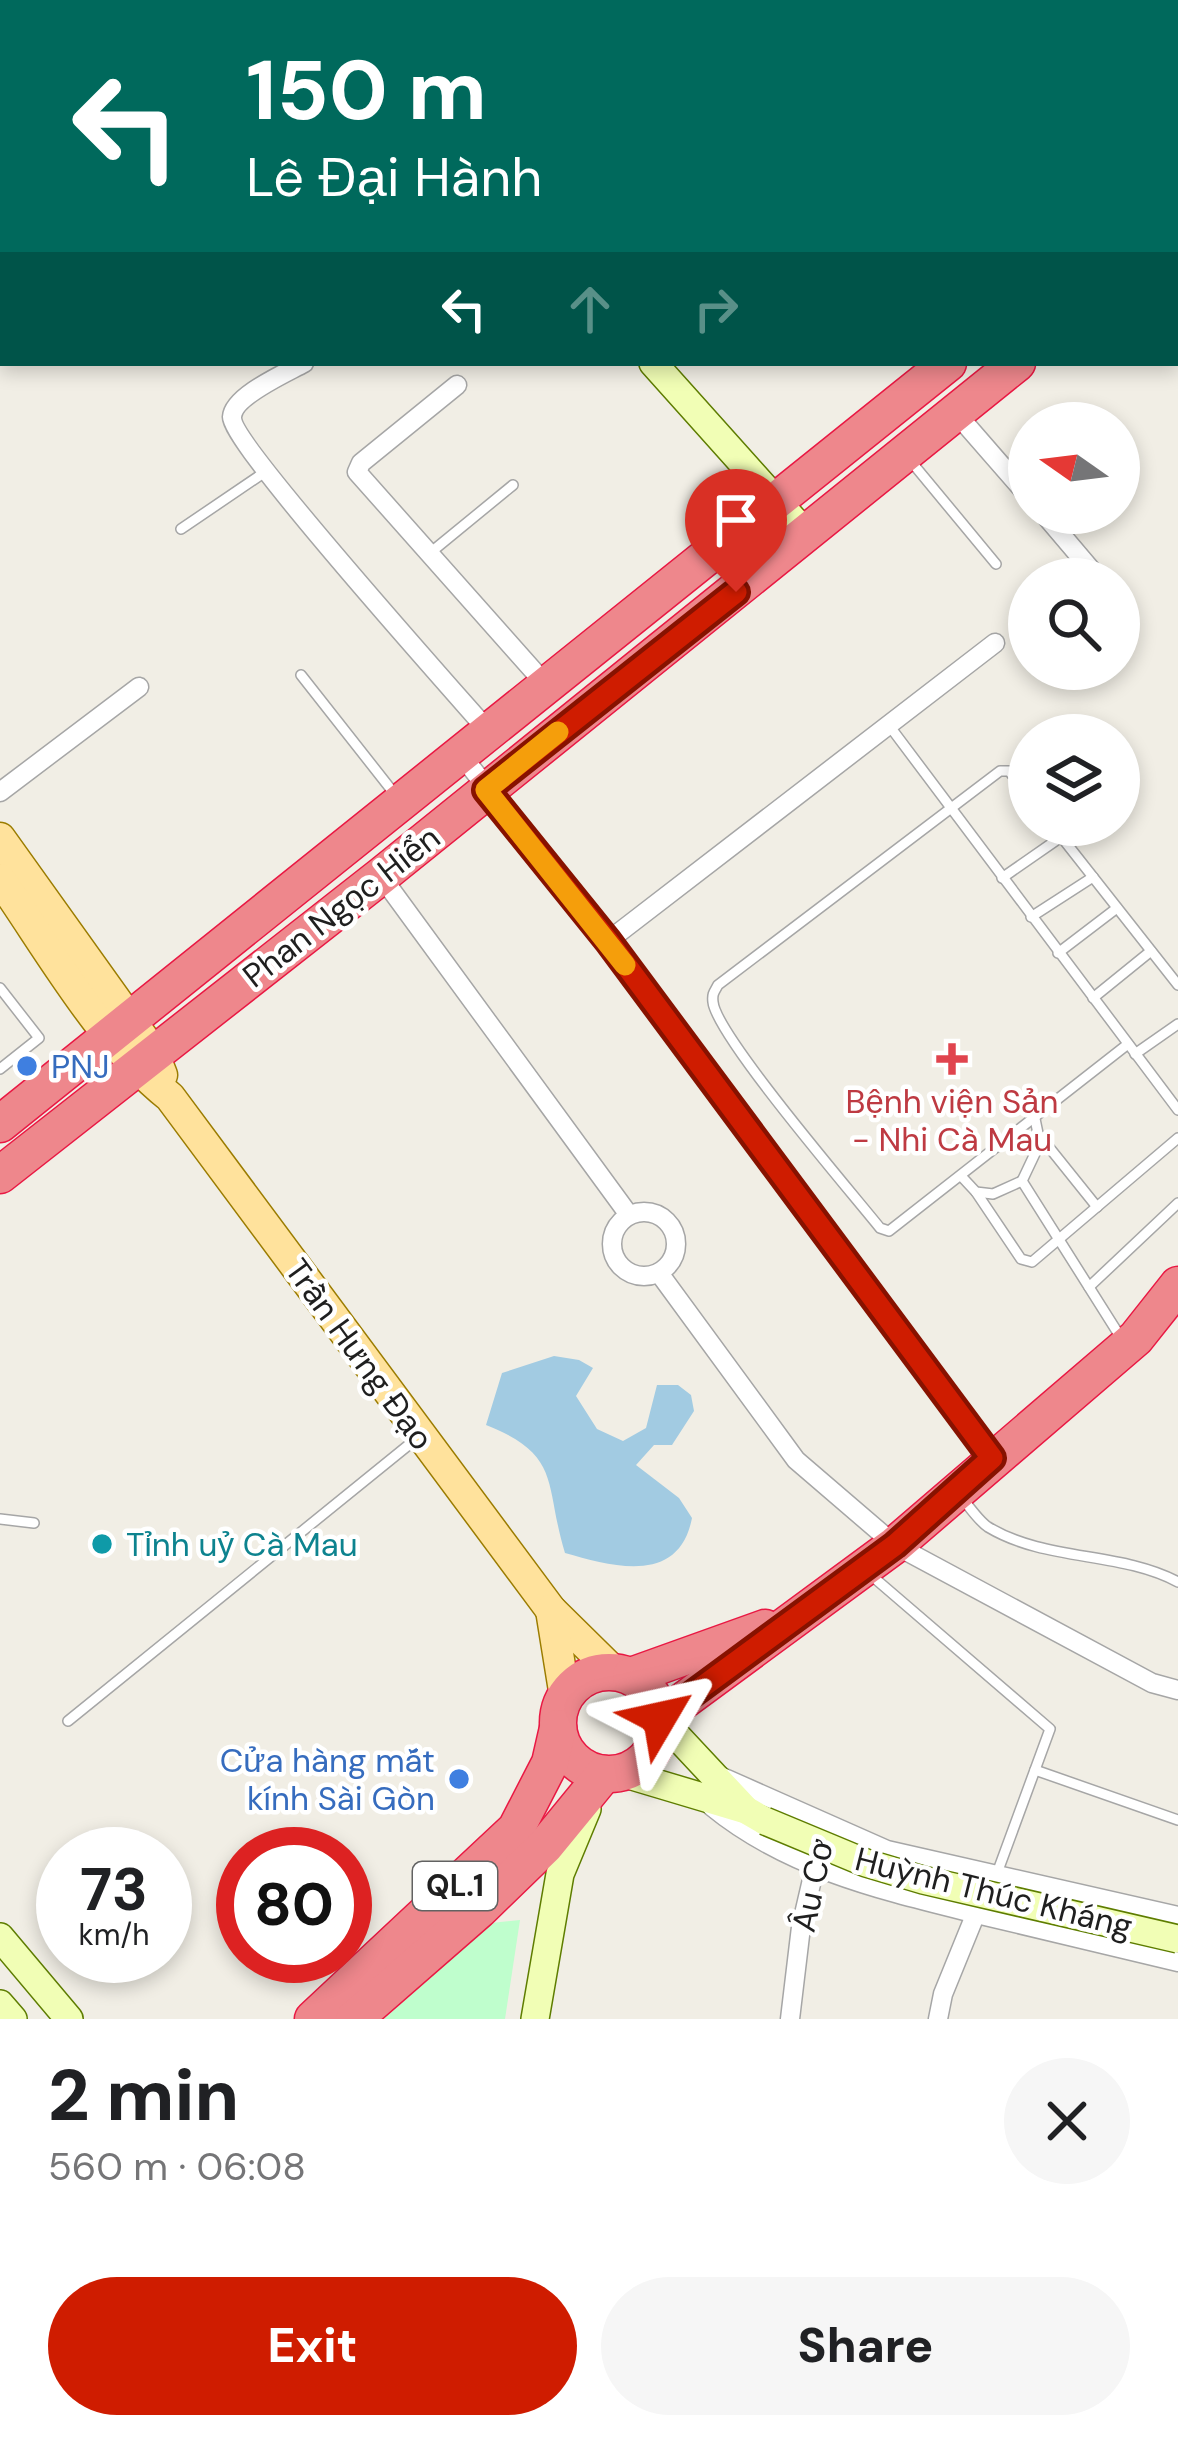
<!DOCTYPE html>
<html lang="en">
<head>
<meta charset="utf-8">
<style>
  :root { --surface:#fff; --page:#f6f6f6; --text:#202124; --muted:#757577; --accent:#cf1c00 }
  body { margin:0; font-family:"DM Sans",sans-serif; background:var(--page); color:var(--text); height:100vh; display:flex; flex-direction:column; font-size:45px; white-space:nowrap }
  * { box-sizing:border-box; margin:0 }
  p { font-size:39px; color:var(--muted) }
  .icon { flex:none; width:66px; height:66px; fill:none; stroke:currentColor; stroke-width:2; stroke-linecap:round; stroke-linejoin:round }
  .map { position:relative; height:2019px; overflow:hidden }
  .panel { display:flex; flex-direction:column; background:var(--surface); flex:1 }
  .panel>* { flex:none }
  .top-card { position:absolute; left:0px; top:0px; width:1179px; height:366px; box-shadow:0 6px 18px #0003; background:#00695c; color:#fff; overflow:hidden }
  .needle { width:78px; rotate:284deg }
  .tools { position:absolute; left:1008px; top:402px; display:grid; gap:24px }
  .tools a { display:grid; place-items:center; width:132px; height:132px; border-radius:50%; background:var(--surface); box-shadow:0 6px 18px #0003; font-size:60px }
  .speed { position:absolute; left:36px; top:1827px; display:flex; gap:24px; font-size:60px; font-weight:700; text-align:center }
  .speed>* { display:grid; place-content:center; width:156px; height:156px; border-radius:50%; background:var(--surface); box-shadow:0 6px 18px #0003; line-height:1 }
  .speed small { font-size:30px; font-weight:400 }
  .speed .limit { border:18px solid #d22; background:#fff; color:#111 }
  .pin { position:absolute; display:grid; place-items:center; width:102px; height:102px; color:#fff; margin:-123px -51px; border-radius:50% 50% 50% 0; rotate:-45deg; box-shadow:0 0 12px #0007 }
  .pin .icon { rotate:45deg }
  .me { position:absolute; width:132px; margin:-66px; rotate:54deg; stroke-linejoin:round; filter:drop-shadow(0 0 9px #0008) }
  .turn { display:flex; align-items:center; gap:42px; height:252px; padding:0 48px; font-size:54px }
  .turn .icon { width:156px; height:156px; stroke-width:2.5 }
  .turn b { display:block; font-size:84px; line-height:102px }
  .lanes { display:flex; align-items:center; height:114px; padding:0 48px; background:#0003; justify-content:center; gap:60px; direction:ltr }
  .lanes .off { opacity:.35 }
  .round { display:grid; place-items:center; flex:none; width:126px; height:126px; border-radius:63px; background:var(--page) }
  .head { display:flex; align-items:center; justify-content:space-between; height:204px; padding:0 48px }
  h1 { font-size:72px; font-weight:800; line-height:90px }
  .primary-button { display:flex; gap:24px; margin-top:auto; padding:24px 48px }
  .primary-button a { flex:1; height:138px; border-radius:72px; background:var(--accent); color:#fff; font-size:48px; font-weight:800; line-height:138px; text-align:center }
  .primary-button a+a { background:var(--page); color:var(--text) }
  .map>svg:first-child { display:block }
</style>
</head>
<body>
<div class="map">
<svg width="1178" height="2019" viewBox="0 0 1178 2019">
  <rect width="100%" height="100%" fill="#f1eee5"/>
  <path fill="#bffecd" d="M520,1920L505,2019H384L491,1923Z"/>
  <path fill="#a2cbe2" d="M554,1356L579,1360L593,1368L576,1396L597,1429L623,1441L646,1428L657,1385H678L691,1395L694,1411L672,1445H654L636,1465L679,1498L692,1518C679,1585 614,1567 565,1553C544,1485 563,1455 486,1425L502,1373Z"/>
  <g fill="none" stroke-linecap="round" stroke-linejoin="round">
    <g stroke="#a6a6a6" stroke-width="12">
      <g id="lane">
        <path d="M1105,3V0"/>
        <path d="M1176,52H1178"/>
        <path d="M909,459L996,564"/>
        <path d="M181,529L265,472"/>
        <path d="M430,553L513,485"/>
        <path d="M301,675L397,797"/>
        <path d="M888,724L1178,1110"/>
        <path d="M1029,796L1009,771H1000L718,985C714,992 712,994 713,1002C716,1035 852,1193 880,1228L889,1231L1128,1044"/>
        <path d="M1052,825L1178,985"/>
        <path d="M1002,878L1061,837"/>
        <path d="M1031,917L1093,877"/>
        <path d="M1058,953L1117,908"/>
        <path d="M0,988L39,1038L0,1069"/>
        <path d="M1093,998L1151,951"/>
        <path d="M1135,1054L1178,1024"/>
        <path d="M1035,1119L1040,1143L1022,1181L1123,1341"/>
        <path d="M1040,1136L1097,1207"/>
        <path d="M962,1177L976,1192L993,1194L1022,1181"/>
        <path d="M976,1192L1021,1259L1032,1262L1178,1138"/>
        <path d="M1089,1287L1178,1203"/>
        <path d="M963,1499C970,1508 979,1521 988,1527C1046,1562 1120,1551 1178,1582"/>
        <path d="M0,1519L34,1523"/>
        <path d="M872,1576L1050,1729L996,1876"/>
        <path d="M68,1721L416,1439"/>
        <path d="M1035,1770L1178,1820"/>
      </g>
    </g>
    <g stroke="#a6a6a6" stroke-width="21">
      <g id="street">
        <path d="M926,0L946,3"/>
        <path d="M754,3L755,0"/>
        <path d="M902,3V0"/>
        <path d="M304,363C286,373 233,396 232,417C231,443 456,694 489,732"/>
        <path d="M457,385L361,463L357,472L547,686"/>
        <path d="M955,412L1029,497"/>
        <path d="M1043,513L1099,579"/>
        <path d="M462,756L608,941L992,1458"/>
        <path d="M0,792L139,687"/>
        <path d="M381,876L629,1215"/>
        <path d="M608,941L995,643"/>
        <circle cx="644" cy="1244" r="32"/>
        <path d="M659,1273L796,1460L895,1545L1152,1683L1178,1690"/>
        <path d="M720,1776L887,1850L1178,1916"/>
        <path d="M711,1806C789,1870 885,1891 981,1915C1047,1931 1112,1946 1178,1962"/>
        <path d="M790,2019L801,1927L817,1858"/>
        <path d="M938,2019L943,1994L976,1913"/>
      </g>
    </g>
    <g stroke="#5e7d00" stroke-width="30">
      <g id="secondary">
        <path d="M323,0L325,3"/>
        <path d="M0,227L3,225"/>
        <path d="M653,363L807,535"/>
        <path d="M660,1718L746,1810"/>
        <path d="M622,1773L746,1810L765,1821"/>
        <path d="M0,1937L69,2019"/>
        <path d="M0,2004L13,2019"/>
        <path d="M535,2019L560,1874L587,1809"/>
      </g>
    </g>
    <g stroke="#9b7c00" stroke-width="33">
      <g id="primary">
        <path d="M0,838L153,1052L162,1075"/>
        <path d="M0,879C52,954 99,1040 170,1097L551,1610L614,1672"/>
        <path d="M551,1610L565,1697"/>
      </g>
    </g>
    <g stroke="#e91843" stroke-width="39">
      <g id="highway">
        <path d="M1176,178L1178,177"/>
        <path d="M1176,236L1178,234"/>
        <path d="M0,1124L948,363"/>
        <path d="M0,1175L381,876L1017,363"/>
        <circle cx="609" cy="1723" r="51"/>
        <path d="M631,1676L765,1628"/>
        <path d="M660,1718L895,1545L1136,1338L1178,1285"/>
        <path d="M313,2019L516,1829L550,1763L558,1728"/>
        <path d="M354,2019L479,1910L545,1846L604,1774"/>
      </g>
    </g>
    <use href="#lane" stroke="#fff" stroke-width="9"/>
    <use href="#street" stroke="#fff" stroke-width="18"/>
    <use href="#secondary" stroke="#f1feb5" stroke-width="27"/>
    <use href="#primary" stroke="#ffe29c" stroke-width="30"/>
    <use href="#highway" stroke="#ee878c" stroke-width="36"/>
    <g stroke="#5e7d00" stroke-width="30" stroke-linecap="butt">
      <path id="secondary-bridge" d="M765,1821L866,1863L923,1880L1178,1939"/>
    </g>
    <use href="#secondary-bridge" stroke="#f1feb5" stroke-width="27"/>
  </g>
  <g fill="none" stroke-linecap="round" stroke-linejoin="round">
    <g stroke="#871200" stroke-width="30">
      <path id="route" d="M660,1718L895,1545L992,1458L608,941L486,790L736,592"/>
    </g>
    <use href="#route" stroke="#cf1c00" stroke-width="21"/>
    <path stroke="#f59e0b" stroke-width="21" d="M558,732L486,790L625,965"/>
  </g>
  <path fill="#e0444e" stroke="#fff" stroke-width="4.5" d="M946 1041h12v12h12v12h-12v12h-12v-12h-12v-12h12z"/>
  <g fill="#3f7fe0" stroke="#fff" stroke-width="4.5">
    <circle cx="27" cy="1066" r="12"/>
    <circle cx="459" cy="1779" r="12"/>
  </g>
  <circle fill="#0f9aa8" stroke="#fff" stroke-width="4.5" cx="102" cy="1544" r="12"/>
  <g text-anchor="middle" stroke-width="9" stroke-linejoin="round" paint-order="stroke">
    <rect fill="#fff" stroke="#626262" stroke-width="3" x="413" y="1862" width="84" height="48" rx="9"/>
    <g font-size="30" font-weight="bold" fill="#1f1f1f">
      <text x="455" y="1896">QL.1</text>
    </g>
    <g font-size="33" fill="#1f1f1f" stroke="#fff">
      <text transform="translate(341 906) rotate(-38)" y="12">Phan Ngọc Hiển</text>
      <text transform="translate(360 1354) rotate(54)" y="12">Trần Hưng Đạo</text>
      <text transform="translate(812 1885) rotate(-78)" y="12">Âu Cơ</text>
      <text transform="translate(994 1892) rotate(14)" y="12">Huỳnh Thúc Kháng</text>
    </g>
    <g font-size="33" fill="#366cbe" stroke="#fff" text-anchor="start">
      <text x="51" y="1078">PNJ</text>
      <text x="435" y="1772" text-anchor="end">Cửa hàng mắt<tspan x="435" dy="38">kính Sài Gòn</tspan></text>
    </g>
    <g font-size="33" fill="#be3a42" stroke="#fff">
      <text x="952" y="1113">Bệnh viện Sản<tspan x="952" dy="38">- Nhi Cà Mau</tspan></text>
    </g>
    <g font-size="33" fill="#0d838f" stroke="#fff" text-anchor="start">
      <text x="126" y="1556">Tỉnh uỷ Cà Mau</text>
    </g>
  </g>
</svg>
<div class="tools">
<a><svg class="needle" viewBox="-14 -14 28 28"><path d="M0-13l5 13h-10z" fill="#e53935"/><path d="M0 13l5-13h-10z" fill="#757577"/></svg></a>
<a><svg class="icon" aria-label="search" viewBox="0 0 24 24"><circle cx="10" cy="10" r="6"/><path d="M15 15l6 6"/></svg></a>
<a><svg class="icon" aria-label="layers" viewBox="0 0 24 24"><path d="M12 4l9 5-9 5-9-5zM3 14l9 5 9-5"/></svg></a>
</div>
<div class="speed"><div>73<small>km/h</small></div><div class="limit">80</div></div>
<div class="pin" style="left:736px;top:592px;background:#d93025"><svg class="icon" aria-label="arrive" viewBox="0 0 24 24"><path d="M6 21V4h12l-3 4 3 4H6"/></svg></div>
<svg class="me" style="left:660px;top:1718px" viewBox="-20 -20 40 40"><path d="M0-17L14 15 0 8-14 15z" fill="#cf1c00" stroke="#fff" stroke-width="4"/></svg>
<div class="top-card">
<div class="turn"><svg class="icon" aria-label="left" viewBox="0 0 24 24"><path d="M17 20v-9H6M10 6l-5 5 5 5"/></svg><div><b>150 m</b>Lê Đại Hành</div></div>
<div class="lanes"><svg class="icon" aria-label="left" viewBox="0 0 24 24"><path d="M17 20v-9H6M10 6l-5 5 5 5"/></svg><svg class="icon off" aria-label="ahead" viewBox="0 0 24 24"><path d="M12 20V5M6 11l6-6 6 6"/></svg><svg class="icon off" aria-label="right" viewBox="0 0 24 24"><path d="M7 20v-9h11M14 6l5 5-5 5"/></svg></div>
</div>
</div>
<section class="panel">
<div class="head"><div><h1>2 min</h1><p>560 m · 06:08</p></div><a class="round"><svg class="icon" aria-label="close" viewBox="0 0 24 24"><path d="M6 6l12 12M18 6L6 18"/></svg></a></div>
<div class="primary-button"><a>Exit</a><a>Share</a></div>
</section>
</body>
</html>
